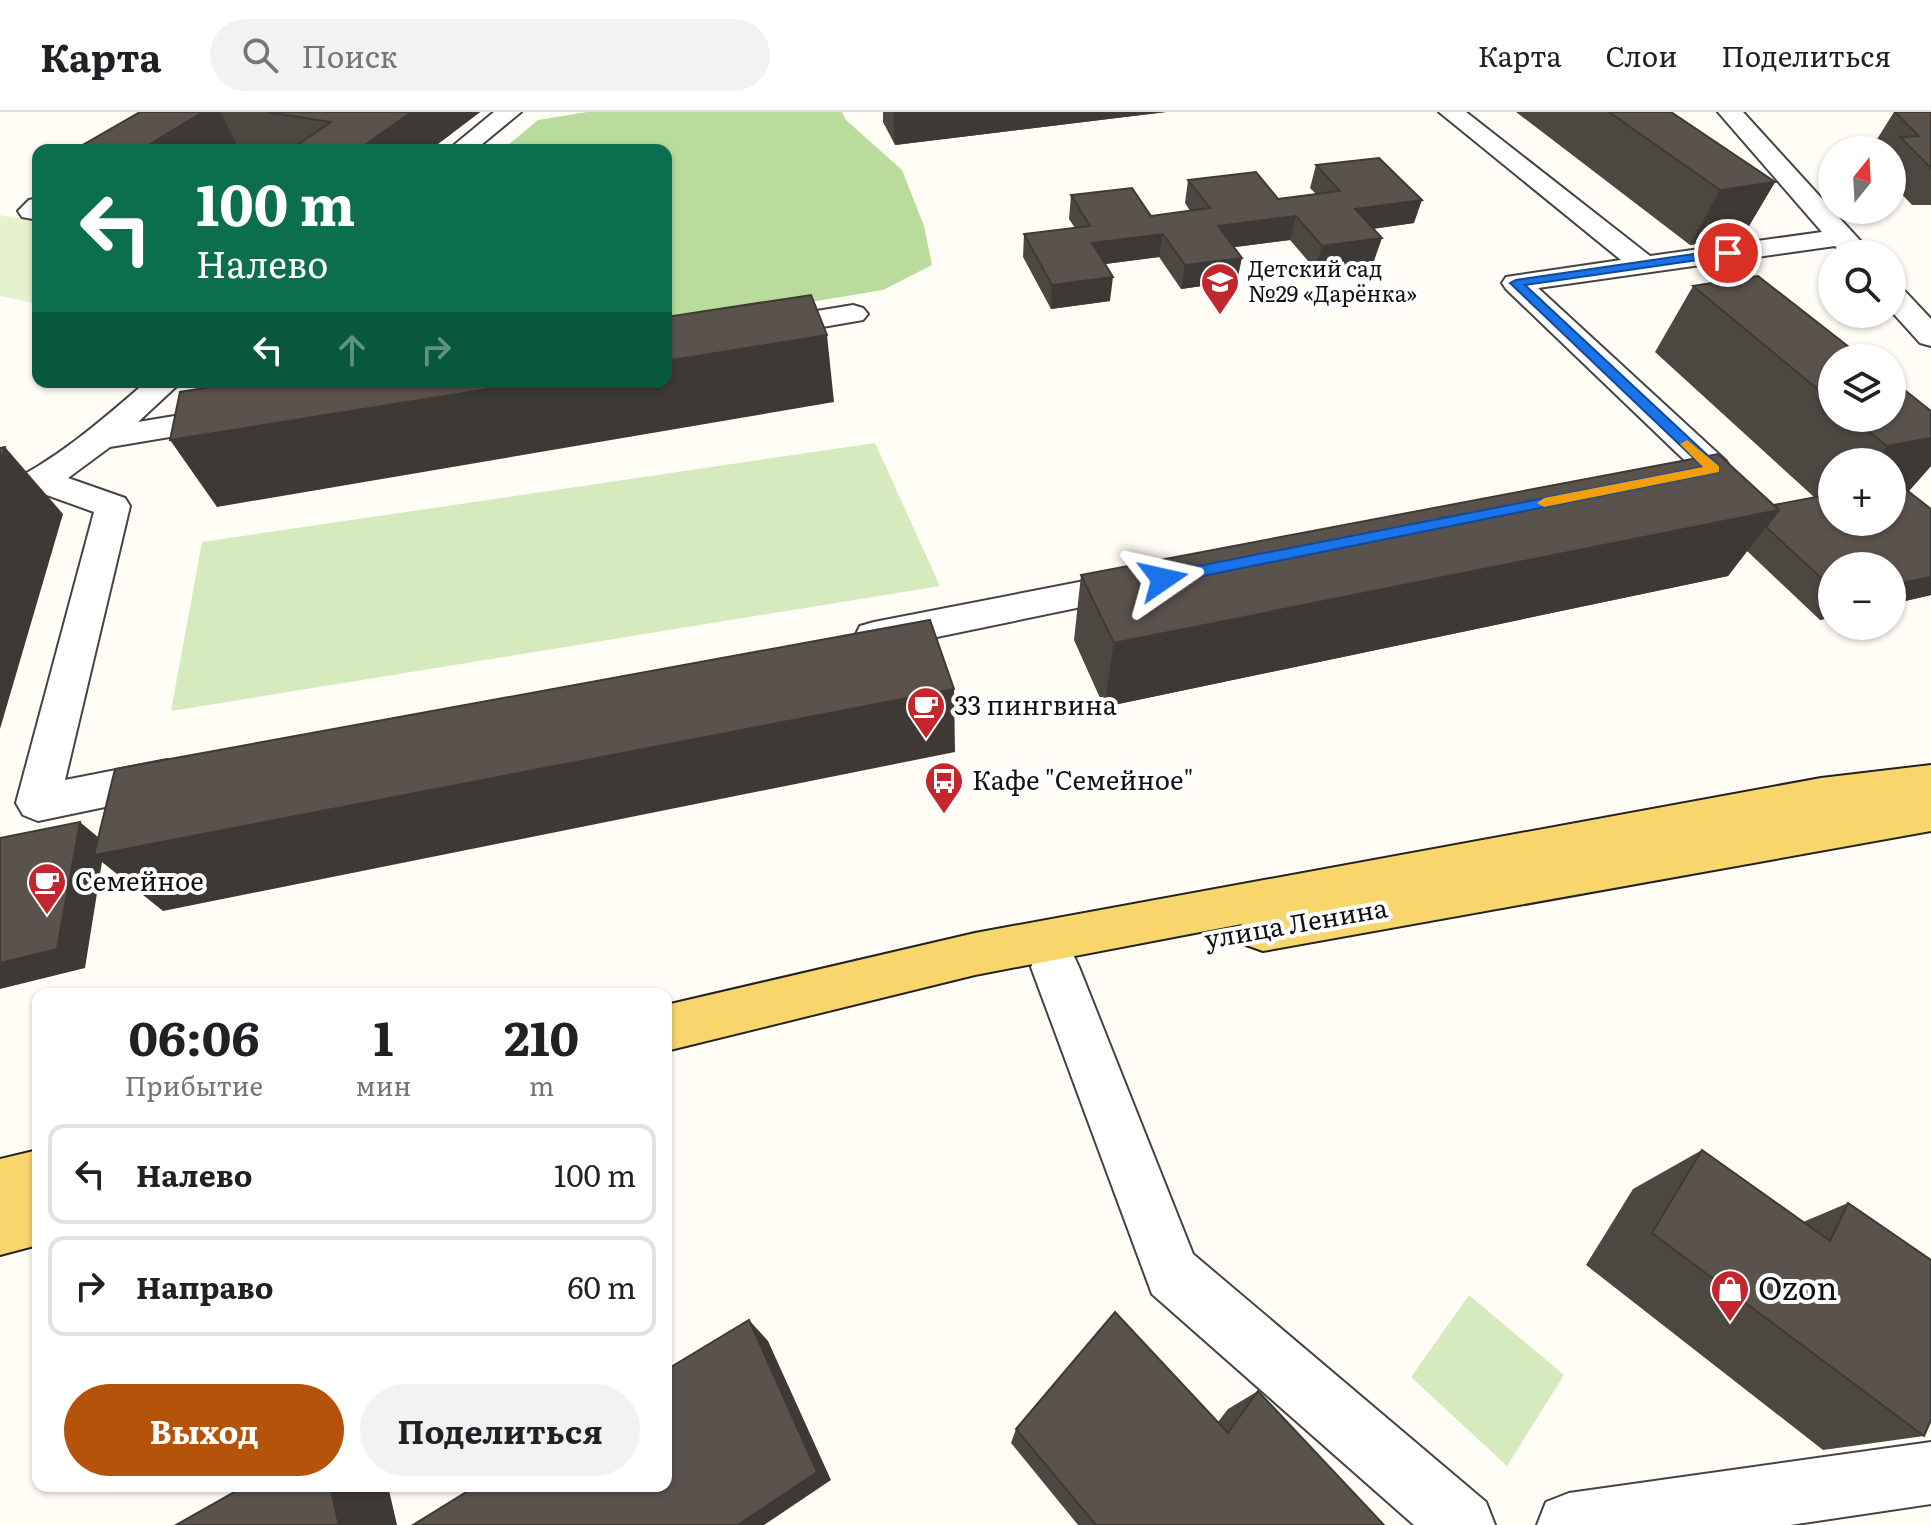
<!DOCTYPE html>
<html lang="ru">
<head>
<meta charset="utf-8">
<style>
  :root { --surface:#fff; --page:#f2f2f2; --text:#202124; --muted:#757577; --line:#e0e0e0; --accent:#b45309 }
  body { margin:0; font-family:Literata,serif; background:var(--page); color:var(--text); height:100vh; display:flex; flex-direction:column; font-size:30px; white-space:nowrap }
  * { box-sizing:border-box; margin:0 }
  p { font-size:26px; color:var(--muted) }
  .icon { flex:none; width:44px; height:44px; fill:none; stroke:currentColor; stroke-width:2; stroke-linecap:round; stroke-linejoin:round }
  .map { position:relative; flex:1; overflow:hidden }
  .details { position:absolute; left:32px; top:876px; width:640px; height:504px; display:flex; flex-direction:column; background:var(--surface); border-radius:16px; box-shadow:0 2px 6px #0004 }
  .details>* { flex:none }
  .guide { position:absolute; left:32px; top:32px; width:640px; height:244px; border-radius:16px; box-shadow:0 2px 6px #0004; background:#0b6e4f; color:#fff; overflow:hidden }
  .needle { width:52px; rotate:18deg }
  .tools { position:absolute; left:1818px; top:24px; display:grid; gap:16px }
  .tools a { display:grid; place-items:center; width:88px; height:88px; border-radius:50%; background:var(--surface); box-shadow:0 2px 6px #0004; font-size:40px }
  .pin { position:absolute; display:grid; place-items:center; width:68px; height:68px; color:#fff; margin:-34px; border:4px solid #fff; border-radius:50%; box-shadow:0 2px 8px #0007 }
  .me { position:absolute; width:88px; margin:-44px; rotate:79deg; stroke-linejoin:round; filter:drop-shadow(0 0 6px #0008) }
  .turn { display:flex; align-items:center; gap:28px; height:168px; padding:0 32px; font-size:36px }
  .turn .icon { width:104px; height:104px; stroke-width:2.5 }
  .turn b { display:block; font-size:56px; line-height:68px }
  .lanes { display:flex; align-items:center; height:76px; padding:0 32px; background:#0003; justify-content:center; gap:40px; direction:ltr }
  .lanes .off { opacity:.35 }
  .eta { display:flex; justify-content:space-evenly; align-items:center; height:136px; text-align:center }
  .eta b { font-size:48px; font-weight:700; line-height:56px }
  .cta { display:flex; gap:16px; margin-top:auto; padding:16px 32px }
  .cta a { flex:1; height:92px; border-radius:48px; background:var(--accent); color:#fff; font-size:32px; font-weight:700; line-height:92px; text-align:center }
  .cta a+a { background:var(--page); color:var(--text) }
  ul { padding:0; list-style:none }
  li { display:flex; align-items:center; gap:24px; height:100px; margin:0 16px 12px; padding:0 16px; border:4px solid var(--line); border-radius:16px }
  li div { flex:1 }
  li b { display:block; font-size:30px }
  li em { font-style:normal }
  header { display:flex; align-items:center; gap:48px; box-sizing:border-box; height:112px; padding:0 40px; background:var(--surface); border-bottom:2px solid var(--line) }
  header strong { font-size:38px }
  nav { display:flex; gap:44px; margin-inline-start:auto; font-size:28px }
  .search { width:560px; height:72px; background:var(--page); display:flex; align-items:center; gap:20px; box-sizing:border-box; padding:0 28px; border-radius:44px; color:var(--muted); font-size:30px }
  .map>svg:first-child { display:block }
</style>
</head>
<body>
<header>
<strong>Карта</strong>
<div class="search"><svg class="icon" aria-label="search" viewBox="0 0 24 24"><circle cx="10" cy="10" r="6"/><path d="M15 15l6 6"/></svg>Поиск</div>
<nav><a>Карта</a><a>Слои</a><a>Поделиться</a></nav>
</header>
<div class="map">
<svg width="1931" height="1413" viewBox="0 0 1931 1413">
  <rect width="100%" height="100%" fill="#fffdf5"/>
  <g fill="#d5ebbd">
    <path d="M875,331L940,474L171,599L202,430Z"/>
    <path d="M1469,1183L1564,1263L1507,1354L1411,1265Z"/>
  </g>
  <path fill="#b9dc9c" d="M587,0H842L846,8L902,58L924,114L932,153L883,178L666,214V38H502L538,8Z"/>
  <path fill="#e6f2cf" d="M0,103L38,110V192L0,184Z"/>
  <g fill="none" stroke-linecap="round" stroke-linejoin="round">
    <g stroke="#444" stroke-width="4">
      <g id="minor">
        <path d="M494,0H521L475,38H448Z"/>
        <path d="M1439,0H1466L1650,144L1822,120L1718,0H1743L1865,134L1867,142H1842L1835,134L1538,176L1726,349L1731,357L1726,365L1714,368L1702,365L1506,177L1502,171L1506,165L1621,148Z"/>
        <path d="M38,86V108L22,105L18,99L29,88Z"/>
        <path d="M1892,173L1902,176L1931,207V234L1920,231L1892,200Z"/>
        <path d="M853,193L863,196L868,202L863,208L666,242V224Z"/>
        <path d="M146,270H181L138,310L229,295L240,298L245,305L240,312L229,315L110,335L68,366L125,386L130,394L65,668L167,648L182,653L188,665L182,677L167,682L38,709L23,703L16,691L94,400L44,382L0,400V375C55,349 100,310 146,270Z"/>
        <path d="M1136,459L1149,463L1155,472L1149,481L874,538L860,534L855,524L860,514L874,510Z"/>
        <path d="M1055,833L1072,840L1079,855L1193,1142L1486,1390L1495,1413H1414L1152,1182L1031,855L1038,840Z"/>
        <path d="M1931,1330V1392L1790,1413H1537L1546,1390L1569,1381Z"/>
      </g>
    </g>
    <g stroke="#222" stroke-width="4">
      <g id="major">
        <path d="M1931,653V719L1263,839L1246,833L1239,818L1242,812L975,863L666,939V893L975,821L1821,666Z"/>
        <path d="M38,1038V1133L0,1143V1047Z"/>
      </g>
    </g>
    <use href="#minor" fill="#fff" fill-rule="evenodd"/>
    <use href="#major" fill="#f9d66b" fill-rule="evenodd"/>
  </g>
  <g fill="#4d4742" fill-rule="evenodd">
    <path d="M140,0H480L430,38H268L237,33Z"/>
    <path d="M883,0H1166L895,33L883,10Z"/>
    <path d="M1516,0H1671L1775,70L1743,124L1690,133Z"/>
    <path d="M1894,0H1931V93H1912L1892,72V38H1879L1874,32Z"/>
    <path d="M1316,53L1414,111L1373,117L1374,149L1315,157L1290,128L1234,135L1237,169L1181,177L1159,145L1105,152L1110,189L1051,197L1023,145L1024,122L1075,116L1069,107L1071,83L1151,104L1190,99L1185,91L1188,68L1278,87L1316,82L1310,76Z"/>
    <path d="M1693,174L1832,246V306H1892L1931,299V354L1908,380L1931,483L1892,492V454H1832V505L1820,508L1747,439L1728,464L1104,595L1074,528L1081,463L1774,393L1814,385L1655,240ZM1832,350H1892L1832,410Z"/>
    <path d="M1702,1038L1803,1110L1848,1091L1924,1324L1823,1338L1586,1153L1633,1077Z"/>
    <path d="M1258,1279L1384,1413H1078L1011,1331L1016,1317L1218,1310L1228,1297Z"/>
  </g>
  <g fill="#3f3936">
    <path d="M203,0H220L237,33L229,38H140Z"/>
    <path d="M411,0H480L430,38H358Z"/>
    <path d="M893,0H1166L895,33Z"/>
    <path d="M1775,70L1743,124L1690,133L1720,78Z"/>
    <path d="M1422,88L1414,111L1348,120L1355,97Z"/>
    <path d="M1296,104L1290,128L1213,138L1218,114Z"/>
    <path d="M1163,122L1159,145L1090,154L1092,131Z"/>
    <path d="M1382,126L1374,149L1315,157L1322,134Z"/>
    <path d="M1242,146L1237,169L1181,177L1185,153Z"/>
    <path d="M1113,165L1110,189L1051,197L1052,173Z"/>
    <path d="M827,223L834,290L217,395L170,328L532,270H666V249Z"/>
    <path d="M1931,326V354L1901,388L1892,390V350H1874L1887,334Z"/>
    <path d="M5,335L63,402L0,617V350Z"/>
    <path d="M1779,398L1728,464L1104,595L1114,531Z"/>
    <path d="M1931,465V483L1892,492V473Z"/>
    <path d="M1832,494V505L1820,508Z"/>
    <path d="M954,577L955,640L163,799L102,750L85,856L0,877V851L80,710L105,731Z"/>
    <path d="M749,1208L768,1229L831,1368L764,1413H738Z"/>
    <path d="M330,1374H388L397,1413H339Z"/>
  </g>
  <g fill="#5a524d" stroke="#3f3936" stroke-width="2">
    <path d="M140,0H203L140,38H74Z"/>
    <path d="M266,0H411L358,38H290L331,10Z"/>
    <path d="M1609,0H1671L1775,70L1720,78Z"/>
    <path d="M1895,0H1931V56L1900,25L1919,24Z"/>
    <path d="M1379,46L1422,88L1355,97L1382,126L1322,134L1296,104L1218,114L1242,146L1185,153L1163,122L1092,131L1113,165L1052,173L1024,122L1090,114L1071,83L1132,76L1151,104L1210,96L1188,68L1256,60L1278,87L1340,79L1316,53Z"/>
    <path d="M1758,164L1863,246H1832V289L1693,174Z"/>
    <path d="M811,183L827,223L666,249V205Z"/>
    <path d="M1892,268L1931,299V326L1887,334L1852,306H1892Z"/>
    <path d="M242,270H532L170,328L180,280Z"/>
    <path d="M5,335L0,350V336Z"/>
    <path d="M1718,342L1779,398L1114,531L1081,463Z"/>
    <path d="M1892,369H1895L1931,397V465L1892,473V454H1832V476L1766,415L1779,398L1774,393L1832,382V410H1892Z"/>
    <path d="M930,508L954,577L94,743L115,657Z"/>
    <path d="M80,710L57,837L0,851V726Z"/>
    <path d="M1702,1038L1830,1129L1848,1091L1931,1148V1308L1924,1324L1652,1121Z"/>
    <path d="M1115,1200L1228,1321L1258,1279L1384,1413H1096L1016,1317Z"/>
    <path d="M749,1208L817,1360L738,1413H413L476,1374H666V1258Z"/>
    <path d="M245,1374H330L339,1413H176Z"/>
  </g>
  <path fill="#1a73e8" stroke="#114b97" stroke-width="2" d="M1728,137L1734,141L1732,143L1525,173L1719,354V360L1163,472L1155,467L1163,461L1703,355L1510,171L1516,168Z"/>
  <path fill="#f59e0b" d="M1687,328L1719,354V360L1544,395L1537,391L1544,386L1703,355L1680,332Z"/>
  <defs>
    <g id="school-pin" transform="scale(2)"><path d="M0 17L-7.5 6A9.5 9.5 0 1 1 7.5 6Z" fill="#c4262e" stroke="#fff"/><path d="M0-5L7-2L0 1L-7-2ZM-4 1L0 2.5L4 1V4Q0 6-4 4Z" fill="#fff"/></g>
    <g id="cafe-pin" transform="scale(2)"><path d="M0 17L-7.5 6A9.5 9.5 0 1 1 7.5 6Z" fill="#c4262e" stroke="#fff"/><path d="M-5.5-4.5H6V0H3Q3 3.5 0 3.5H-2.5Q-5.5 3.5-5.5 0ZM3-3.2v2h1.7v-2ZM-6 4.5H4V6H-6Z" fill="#fff"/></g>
    <g id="bus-pin" transform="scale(2)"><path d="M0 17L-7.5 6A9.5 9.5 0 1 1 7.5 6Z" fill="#c4262e" stroke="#fff"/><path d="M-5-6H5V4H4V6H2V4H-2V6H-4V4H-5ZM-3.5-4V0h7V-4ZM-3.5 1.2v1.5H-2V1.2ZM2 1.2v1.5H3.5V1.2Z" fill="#fff"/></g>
    <g id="shop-pin" transform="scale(2)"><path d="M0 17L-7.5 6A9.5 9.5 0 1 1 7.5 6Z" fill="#c4262e" stroke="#fff"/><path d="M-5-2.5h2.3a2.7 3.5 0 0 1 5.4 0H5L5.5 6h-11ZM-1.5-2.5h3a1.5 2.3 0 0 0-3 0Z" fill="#fff"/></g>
  </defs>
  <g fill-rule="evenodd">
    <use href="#school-pin" x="1220" y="170"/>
    <use href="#cafe-pin" x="926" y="594"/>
    <use href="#bus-pin" x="944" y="669"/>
    <use href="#cafe-pin" x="47" y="770"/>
    <use href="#shop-pin" x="1730" y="1177"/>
  </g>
  <g text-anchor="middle" stroke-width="8" stroke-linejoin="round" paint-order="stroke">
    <g font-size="22" fill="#111" stroke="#fff" text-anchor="start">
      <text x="1248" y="165">Детский сад<tspan x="1248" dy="25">№29 «Дарёнка»</tspan></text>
    </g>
    <g font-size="26" fill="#111" stroke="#fff" text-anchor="start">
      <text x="954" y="603">33 пингвина</text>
      <text x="972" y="678">Кафе "Семейное"</text>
      <text x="75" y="779">Семейное</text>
    </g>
    <g font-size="26" fill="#111" stroke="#fff">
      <text transform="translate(1296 812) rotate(-10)" y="9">улица Ленина</text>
    </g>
    <g font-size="32" fill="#111" stroke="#fff" text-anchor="start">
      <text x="1758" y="1188">Ozon</text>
    </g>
  </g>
</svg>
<div class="tools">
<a><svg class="needle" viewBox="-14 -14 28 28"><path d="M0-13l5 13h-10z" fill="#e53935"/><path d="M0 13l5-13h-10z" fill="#757577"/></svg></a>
<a><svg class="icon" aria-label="search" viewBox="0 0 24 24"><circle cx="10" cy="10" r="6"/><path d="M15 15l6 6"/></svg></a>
<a><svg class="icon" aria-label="layers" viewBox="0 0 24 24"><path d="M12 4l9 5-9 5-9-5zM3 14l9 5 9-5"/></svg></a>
<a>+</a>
<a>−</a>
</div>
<div class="pin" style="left:1728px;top:141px;background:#d93025"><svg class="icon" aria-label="arrive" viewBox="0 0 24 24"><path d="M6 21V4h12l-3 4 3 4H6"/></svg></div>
<svg class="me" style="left:1163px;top:467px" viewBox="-20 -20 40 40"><path d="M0-17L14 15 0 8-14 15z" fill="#1a73e8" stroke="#fff" stroke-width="4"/></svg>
<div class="guide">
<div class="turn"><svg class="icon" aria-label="left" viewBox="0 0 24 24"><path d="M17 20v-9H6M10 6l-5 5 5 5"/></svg><div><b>100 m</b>Налево</div></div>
<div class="lanes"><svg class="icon" aria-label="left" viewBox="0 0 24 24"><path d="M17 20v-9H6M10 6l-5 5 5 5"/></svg><svg class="icon off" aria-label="ahead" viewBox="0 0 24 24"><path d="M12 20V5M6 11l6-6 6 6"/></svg><svg class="icon off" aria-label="right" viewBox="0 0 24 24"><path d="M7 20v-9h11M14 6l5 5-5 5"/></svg></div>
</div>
<section class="details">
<div class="eta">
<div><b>06:06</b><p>Прибытие</p></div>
<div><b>1</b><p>мин</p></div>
<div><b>210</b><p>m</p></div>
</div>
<ul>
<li><svg class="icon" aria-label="left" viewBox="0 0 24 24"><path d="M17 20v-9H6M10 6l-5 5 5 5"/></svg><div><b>Налево</b></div><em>100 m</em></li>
<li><svg class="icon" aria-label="right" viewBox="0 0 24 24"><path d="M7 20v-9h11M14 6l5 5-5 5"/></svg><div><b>Направо</b></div><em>60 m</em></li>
</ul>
<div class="cta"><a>Выход</a><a>Поделиться</a></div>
</section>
</div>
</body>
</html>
